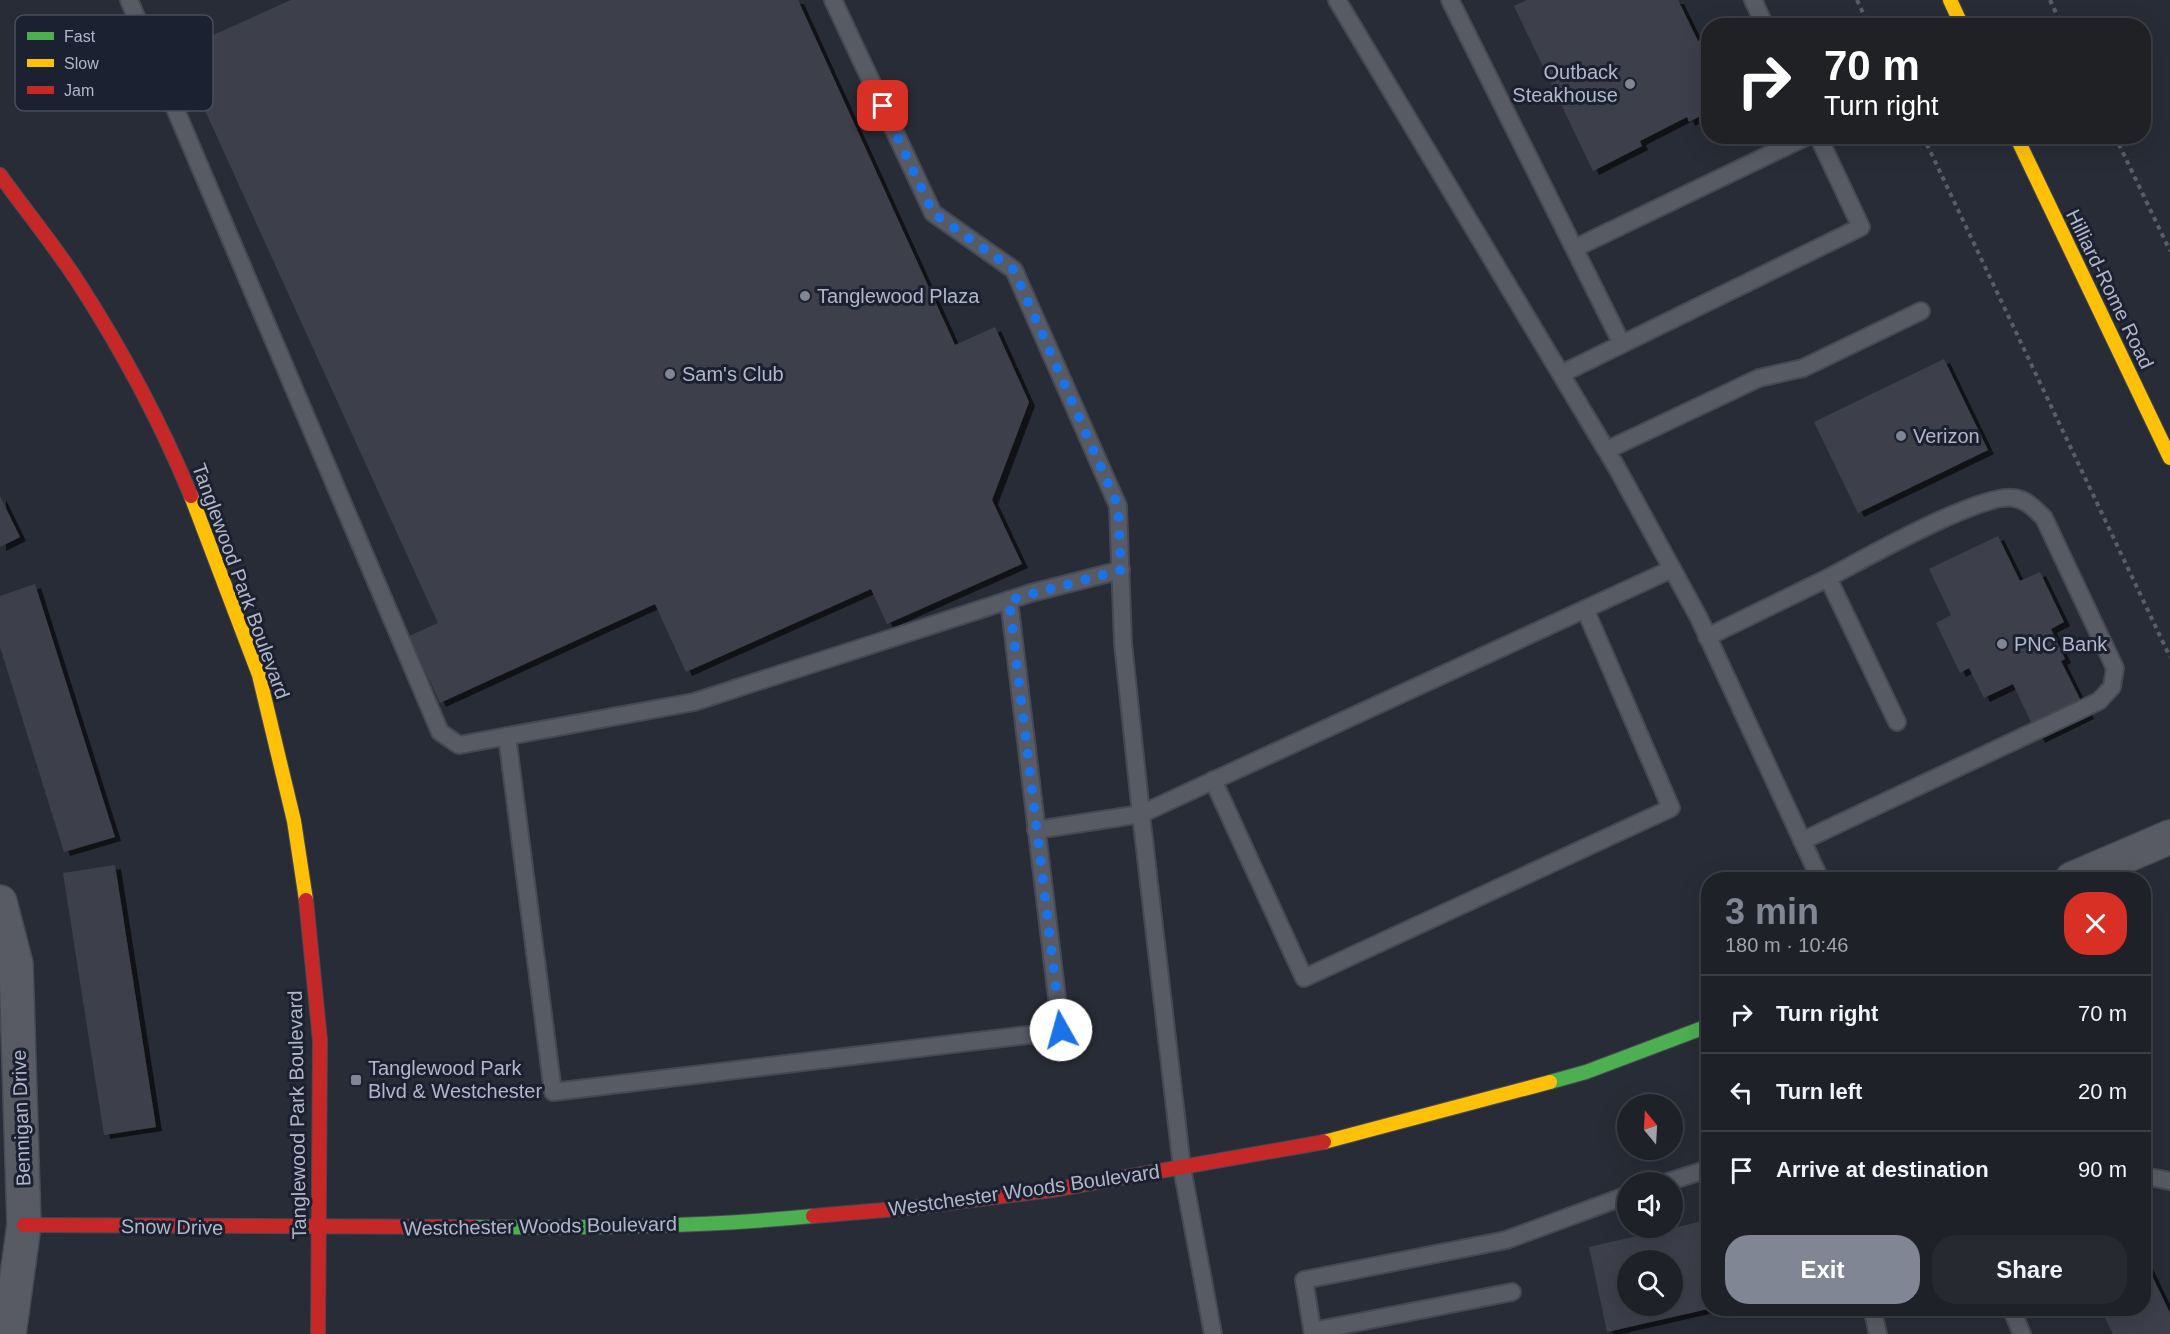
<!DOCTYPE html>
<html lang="en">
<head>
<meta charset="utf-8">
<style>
  :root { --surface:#1e2128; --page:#262930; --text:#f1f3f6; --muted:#a1a3a8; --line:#3c3e45; --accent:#818695 }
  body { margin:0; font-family:Helvetica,sans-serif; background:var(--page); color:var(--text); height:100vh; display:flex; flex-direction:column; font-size:22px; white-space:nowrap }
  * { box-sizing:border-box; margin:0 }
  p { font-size:20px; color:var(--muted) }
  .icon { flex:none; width:33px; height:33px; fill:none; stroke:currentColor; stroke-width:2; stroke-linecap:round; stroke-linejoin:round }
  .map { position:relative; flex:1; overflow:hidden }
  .sheet { position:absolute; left:1701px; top:872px; width:450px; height:444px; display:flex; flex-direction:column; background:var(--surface); border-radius:24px; box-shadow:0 6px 24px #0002,0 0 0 2px var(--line) }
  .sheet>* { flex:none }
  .hud { position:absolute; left:1701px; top:18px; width:450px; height:126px; border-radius:24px; box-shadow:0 6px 24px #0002,0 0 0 2px var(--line); background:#202124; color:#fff; overflow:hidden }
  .needle { width:39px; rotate:342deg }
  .controls { position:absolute; left:1617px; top:1094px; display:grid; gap:12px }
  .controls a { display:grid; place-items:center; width:66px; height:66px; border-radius:50%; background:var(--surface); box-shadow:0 6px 24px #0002,0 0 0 2px var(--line); font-size:30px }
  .pin { position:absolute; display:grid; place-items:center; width:51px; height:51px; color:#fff; margin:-26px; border-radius:12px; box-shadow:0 3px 9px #0006 }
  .me { position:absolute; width:66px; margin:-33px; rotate:353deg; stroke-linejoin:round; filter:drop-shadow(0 0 4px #0008) }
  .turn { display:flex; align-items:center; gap:21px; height:126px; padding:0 24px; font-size:27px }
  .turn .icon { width:78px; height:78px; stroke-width:2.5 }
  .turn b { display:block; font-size:42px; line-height:51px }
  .round { display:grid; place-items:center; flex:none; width:63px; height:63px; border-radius:24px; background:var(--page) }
  .summary { display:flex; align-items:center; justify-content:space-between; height:102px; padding:0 24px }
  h1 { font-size:36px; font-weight:700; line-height:45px; color:var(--accent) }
  .action { display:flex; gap:12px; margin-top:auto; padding:12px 24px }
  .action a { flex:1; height:69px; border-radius:24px; background:var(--accent); color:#fff; font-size:24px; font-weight:700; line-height:69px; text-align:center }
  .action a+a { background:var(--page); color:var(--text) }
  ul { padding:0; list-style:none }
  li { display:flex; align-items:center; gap:18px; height:78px; padding:0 24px; border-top:2px solid var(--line) }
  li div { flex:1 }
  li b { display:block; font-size:22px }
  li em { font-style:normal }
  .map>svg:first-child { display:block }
</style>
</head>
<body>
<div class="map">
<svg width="2170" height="1334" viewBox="0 0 2170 1334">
  <defs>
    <filter id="shadow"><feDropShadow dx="6" dy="4" stdDeviation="0" flood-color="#0009"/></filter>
  </defs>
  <rect width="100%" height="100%" fill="#282c36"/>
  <g fill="#3d404b" fill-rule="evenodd" filter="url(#shadow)">
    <path d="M291,0H798L955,345L995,327L1029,402L992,500L1022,564L887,624L871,589L686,672L655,604L440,703L409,636L438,623L178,51Z"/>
    <path d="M1527,0H1678L1698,41L1701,40L1708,55V112L1689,122L1687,117L1640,141L1642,146L1593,171L1514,6Z"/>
    <path d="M1944,359L1988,450L1858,513L1814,422Z"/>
    <path d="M0,496L20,537L0,547Z"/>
    <path d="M1998,536L2020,581L2040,572L2064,622L2051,629L2065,659L2061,661L2088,715L2039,739L2013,684L1984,698L1969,668L1960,673L1936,623L1951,615L1929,569Z"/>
    <path d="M35,584L115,837L64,852L0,647V596Z"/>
    <path d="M115,865L156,1127L104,1135L63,873Z"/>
    <path d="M1708,1220V1309L1607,1332L1589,1247ZM1628,1260H1672V1305H1628Z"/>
    <path d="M2144,1259L2170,1313V1334H2113L2100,1308H2144Z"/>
  </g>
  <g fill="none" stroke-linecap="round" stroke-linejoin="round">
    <g stroke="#454953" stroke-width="20">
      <g id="lane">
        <path d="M129,0L440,732L459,745L694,702L1031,593L1121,570"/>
        <path d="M833,0L933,213L1014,270L1118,506L1123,643L1141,814L1182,1168L1213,1334"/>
        <path d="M1337,0L1617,468L1699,618L1820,879"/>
        <path d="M1450,0L1622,344"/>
        <path d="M1753,0L1765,26"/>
        <path d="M1575,248L1808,136"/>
        <path d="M1561,374L1861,227L1818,136"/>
        <path d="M1607,450L1759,378L1803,368L1921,311"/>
        <path d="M1707,637L1828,578L1897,722"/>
        <path d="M507,736L553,1092L1061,1031L1009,600"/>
        <path d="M1213,780L1304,978L1671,808L1585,609"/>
        <path d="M1036,830L1141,814L1672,569"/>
        <path d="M1802,841L2099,701L2112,687L2115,668L2044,518C2035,509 2027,500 2014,498C1981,492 1862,560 1828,578"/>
        <path d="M2144,1176L2170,1181"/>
        <path d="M1668,1182L1708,1169"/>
        <path d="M1872,1308L1878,1334"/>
        <path d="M2011,1308L2022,1334"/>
        <path d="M1313,1331L1512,1292"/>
        <path d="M1313,1334L1304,1280L1506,1240L1628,1195"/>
      </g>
    </g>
    <g stroke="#454953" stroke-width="36">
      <g id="street">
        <path d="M2072,879L2170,837"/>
        <path d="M0,902L16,964L24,1225L9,1334"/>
      </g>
    </g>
    <g stroke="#454953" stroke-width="16">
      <g id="fast">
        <path d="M1550,1082L1586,1072L1708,1026"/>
        <path d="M474,1227C587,1228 700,1227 813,1216"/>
      </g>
    </g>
    <g stroke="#454953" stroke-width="16">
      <g id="slow">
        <path d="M1950,0L1962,26"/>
        <path d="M2016,136L2170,458"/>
        <path d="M191,496L259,675L294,821L306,900"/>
        <path d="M1324,1142L1550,1082"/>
      </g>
    </g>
    <g stroke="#454953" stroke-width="16">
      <g id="jam">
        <path d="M0,175C26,211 54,245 78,282C122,350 160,421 191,496"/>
        <path d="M306,900L320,1040L318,1334"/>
        <path d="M813,1216L908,1208L1052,1190L1324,1142"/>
        <path d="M24,1225L474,1227"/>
      </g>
    </g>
    <g stroke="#595e66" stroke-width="4" stroke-dasharray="4.5 4.5" stroke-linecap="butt">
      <path d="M1857,0L1869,26"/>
      <path d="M2050,0L2062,26"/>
      <path d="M1923,136L2170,657"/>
      <path d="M2115,136L2170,251"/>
    </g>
    <use href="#lane" stroke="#585b64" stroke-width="16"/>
    <use href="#street" stroke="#585b64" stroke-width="33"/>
    <use href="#fast" stroke="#4caf50" stroke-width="14"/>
    <use href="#slow" stroke="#ffc107" stroke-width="14"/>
    <use href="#jam" stroke="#c62828" stroke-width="14"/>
  </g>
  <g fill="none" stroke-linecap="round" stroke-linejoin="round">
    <path stroke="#1a73e8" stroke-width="10" stroke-dasharray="0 18" d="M883,106L933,213L1014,270L1118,506L1121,570L1009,600L1061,1030"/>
  </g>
  <g fill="#818695" stroke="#1b2131" stroke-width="2">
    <circle cx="1630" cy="84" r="6"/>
    <circle cx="805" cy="296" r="6"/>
    <circle cx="670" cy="374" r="6"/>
    <circle cx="1901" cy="436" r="6"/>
    <circle cx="2002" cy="644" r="6"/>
    <rect x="350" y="1074" width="12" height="12" rx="3"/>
  </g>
  <g text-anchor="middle" stroke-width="6" stroke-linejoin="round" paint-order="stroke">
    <g font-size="20" fill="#b1b7c8" stroke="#1b2131" text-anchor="start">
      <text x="1618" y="79" text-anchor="end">Outback<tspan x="1618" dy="23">Steakhouse</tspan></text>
      <text x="817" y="303">Tanglewood Plaza</text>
      <text x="682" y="381">Sam's Club</text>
      <text x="1913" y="443">Verizon</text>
      <text x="2014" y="651">PNC Bank</text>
      <text x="368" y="1075">Tanglewood Park<tspan x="368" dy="23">Blvd &amp; Westchester</tspan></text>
    </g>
    <g font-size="20" fill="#b1b7c8" stroke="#1b2131">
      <text transform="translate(2110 289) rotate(64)" y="7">Hilliard-Rome Road</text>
      <text transform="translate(241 581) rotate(70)" y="7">Tanglewood Park Boulevard</text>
      <text transform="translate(297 1115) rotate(-91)" y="7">Tanglewood Park Boulevard</text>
      <text transform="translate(21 1118) rotate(-92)" y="7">Bennigan Drive</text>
      <text transform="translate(1024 1190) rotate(-8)" y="7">Westchester Woods Boulevard</text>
      <text transform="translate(540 1226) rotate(-1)" y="7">Westchester Woods Boulevard</text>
      <text transform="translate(172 1227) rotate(1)" y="7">Snow Drive</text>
    </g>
  </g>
  <rect x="15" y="15" width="198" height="96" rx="9" fill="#1b2131" stroke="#484e5e" stroke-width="1.5"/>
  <rect x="27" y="32" width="27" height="8" fill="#4caf50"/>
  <rect x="27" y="59" width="27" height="8" fill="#ffc107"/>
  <rect x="27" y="86" width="27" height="8" fill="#c62828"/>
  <g font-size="16" fill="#b1b7c8">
    <text x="64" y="42">Fast</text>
    <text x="64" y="69">Slow</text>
    <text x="64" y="96">Jam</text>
  </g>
</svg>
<div class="controls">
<a><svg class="needle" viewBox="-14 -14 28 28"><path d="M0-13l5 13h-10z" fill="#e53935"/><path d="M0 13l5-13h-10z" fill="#a1a3a8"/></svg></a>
<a><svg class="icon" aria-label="sound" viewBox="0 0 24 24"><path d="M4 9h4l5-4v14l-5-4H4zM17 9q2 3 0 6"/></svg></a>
<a><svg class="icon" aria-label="search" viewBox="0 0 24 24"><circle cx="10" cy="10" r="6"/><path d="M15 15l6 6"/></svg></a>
</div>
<div class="pin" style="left:883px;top:106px;background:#d93025"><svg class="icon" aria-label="arrive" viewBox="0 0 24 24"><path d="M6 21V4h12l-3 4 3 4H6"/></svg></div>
<svg class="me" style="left:1061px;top:1030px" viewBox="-20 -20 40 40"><circle r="19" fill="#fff"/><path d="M0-13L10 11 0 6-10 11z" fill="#1a73e8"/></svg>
<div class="hud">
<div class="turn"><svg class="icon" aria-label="right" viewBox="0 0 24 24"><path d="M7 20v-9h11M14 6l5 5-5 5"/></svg><div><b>70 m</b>Turn right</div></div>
</div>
<section class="sheet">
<div class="summary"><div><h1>3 min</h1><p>180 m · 10:46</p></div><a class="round" style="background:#d93025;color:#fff"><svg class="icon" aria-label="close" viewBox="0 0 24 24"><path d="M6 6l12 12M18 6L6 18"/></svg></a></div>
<ul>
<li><svg class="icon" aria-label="right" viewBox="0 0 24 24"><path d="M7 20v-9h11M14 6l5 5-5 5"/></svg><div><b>Turn right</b></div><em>70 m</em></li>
<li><svg class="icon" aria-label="left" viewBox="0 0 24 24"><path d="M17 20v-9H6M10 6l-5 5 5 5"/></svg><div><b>Turn left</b></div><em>20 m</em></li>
<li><svg class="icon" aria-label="arrive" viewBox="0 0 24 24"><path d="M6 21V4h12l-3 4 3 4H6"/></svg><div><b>Arrive at destination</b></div><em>90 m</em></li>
</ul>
<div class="action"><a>Exit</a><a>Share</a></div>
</section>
</div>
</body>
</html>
